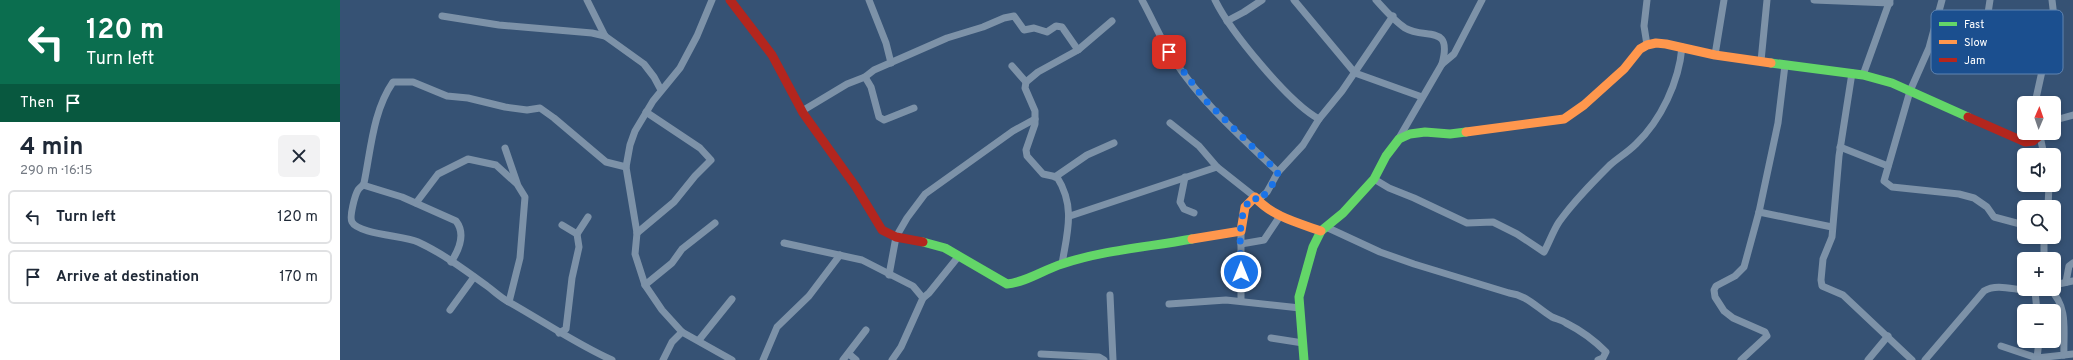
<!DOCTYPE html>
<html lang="en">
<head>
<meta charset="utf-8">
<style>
  :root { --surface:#fff; --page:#f2f2f3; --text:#1f2937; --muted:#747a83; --line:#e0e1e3 }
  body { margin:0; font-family:Overpass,sans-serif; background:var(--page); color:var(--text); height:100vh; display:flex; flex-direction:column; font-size:15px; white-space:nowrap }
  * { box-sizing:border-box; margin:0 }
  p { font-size:13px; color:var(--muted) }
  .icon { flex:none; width:22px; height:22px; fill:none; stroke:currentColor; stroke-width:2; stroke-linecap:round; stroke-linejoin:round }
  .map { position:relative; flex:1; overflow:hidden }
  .side { display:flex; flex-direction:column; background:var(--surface); width:340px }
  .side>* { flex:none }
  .hud { background:#0b6e4f; color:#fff; overflow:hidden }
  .needle { width:26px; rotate:2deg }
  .tools { position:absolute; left:1677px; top:96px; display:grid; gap:8px }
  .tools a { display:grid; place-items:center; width:44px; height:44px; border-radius:6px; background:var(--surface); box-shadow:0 2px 6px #0003; font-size:20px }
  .pin { position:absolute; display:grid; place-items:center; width:34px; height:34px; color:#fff; margin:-17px; border-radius:8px; box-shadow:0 2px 6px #0006 }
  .me { position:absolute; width:44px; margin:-22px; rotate:0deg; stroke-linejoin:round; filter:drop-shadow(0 0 3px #0008) }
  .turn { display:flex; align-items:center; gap:14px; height:84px; padding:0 20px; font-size:18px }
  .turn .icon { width:52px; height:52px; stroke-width:2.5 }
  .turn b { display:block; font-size:28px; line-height:34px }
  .then { display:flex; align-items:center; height:38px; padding:0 20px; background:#0003; gap:8px; font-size:15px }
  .round { display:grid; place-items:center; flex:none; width:42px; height:42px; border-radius:6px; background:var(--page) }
  .overview { display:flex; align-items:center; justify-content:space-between; height:68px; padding:0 20px }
  h1 { font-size:24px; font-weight:700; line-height:30px }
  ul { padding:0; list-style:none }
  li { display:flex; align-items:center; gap:12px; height:54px; margin:0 8px 6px; padding:0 12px; border:2px solid var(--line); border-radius:6px }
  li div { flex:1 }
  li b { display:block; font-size:15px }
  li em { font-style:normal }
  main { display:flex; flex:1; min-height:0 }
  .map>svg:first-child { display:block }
</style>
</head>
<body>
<main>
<section class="side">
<div class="hud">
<div class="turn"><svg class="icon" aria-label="left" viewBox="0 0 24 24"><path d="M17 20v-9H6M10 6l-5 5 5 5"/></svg><div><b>120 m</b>Turn left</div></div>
<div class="then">Then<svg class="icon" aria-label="arrive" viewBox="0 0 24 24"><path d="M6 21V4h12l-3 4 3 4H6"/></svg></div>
</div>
<div class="overview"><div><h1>4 min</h1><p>290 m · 16:15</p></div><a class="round"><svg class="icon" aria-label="close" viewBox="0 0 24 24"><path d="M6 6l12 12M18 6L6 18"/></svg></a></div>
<ul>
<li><svg class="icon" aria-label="left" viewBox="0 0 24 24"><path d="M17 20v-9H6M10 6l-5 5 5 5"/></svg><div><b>Turn left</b></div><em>120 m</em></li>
<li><svg class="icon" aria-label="arrive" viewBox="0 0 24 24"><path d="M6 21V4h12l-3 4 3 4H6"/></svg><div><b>Arrive at destination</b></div><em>170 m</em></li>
</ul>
</section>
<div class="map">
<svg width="1733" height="360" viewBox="0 0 1733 360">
  <rect width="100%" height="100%" fill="#365274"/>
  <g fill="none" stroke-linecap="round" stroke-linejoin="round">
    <g stroke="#7d92a8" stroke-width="7">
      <path d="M247,0L265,36L304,64L314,77L321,90"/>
      <path d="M372,0L357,36L340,68L313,101L295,131L290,145L286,167L297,233L295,254L305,285L322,310L342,332L392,360"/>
      <path d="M529,0L546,43L551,63"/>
      <path d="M802,0C813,20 821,40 834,60C862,103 901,137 938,172L927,192L917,201"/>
      <path d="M875,0C890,31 949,103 979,119"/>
      <path d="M954,0L1015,73L1082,97"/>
      <path d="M1036,0C1043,8 1056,22 1065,28C1085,40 1113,23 1102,64"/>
      <path d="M1474,0L1550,3"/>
      <path d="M1602,0L1589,48L1570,91L1544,181L1552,187L1619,194L1634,198L1647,207L1654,217L1684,225"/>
      <path d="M102,16L159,25L252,33L265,36"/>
      <path d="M887,21L904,12L922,0"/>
      <path d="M1307,45L1304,26L1307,0"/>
      <path d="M1639,50L1645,33L1650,0"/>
      <path d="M1375,55L1384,0"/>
      <path d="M1421,61L1427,0"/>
      <path d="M672,66L686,82"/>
      <path d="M1512,73L1499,156L1492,237L1483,259L1481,280L1482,286L1503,295L1572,360"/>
      <path d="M1523,75L1550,0"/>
      <path d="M525,77L531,87L539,117L544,120L574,108"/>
      <path d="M1695,103L1714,17L1712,0"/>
      <path d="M462,111L507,84L525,77L534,70L607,38L643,27L664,18L674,16L684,30L694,28L707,32L716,26L722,27L738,50"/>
      <path d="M830,123L859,146L877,167"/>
      <path d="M1714,124L1719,119L1733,115"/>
      <path d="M1700,136L1704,155"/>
      <path d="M1059,138L1102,64L1114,54L1142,0"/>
      <path d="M1500,147L1548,166"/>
      <path d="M165,148L177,183"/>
      <path d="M938,172L963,145L979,119L1002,91L1053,16"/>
      <path d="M715,177L747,155L774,143"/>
      <path d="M845,177L840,202L844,209L854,213"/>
      <path d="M1034,179L1049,188L1074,198L1127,223L1153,222L1177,234L1204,252C1209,243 1213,231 1219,222C1233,202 1252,183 1270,165C1278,158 1288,152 1296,144C1321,120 1339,82 1342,47"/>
      <path d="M23,185L62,197L116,221C126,234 119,250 111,262"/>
      <path d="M76,203L98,174L128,159L156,165L177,184L185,197L180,258L169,302"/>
      <path d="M1708,207L1709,185"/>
      <path d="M1419,212L1492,227"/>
      <path d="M730,216L877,167L915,197"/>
      <path d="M986,227L1040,252L1074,264L1169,293C1187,295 1197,308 1212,317C1216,319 1222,320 1226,323C1240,330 1254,340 1266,352L1263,358L1258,360"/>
      <path d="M901,231V301"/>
      <path d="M297,233L334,202L355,176L371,160L360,148L306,112"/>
      <path d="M237,234L248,217"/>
      <path d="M1704,237V259"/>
      <path d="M444,243L522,260L573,286L583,298"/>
      <path d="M901,244L924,240L940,216"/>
      <path d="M722,264C727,233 736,207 717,177L703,174L687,156L686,150L695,124V111L685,88L686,82L698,72L738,50L772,21"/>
      <path d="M549,275L556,237L567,218L585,194L673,131L695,119"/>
      <path d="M1726,282L1729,266L1733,263"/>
      <path d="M305,285L332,263L342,249L375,223"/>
      <path d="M1714,285L1733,281"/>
      <path d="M1695,291L1697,311"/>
      <path d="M770,295L773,360"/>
      <path d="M829,304L886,300L960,308"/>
      <path d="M110,310L134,277"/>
      <path d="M219,333L226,329L232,278L239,247L237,234L222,225"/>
      <path d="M931,338L963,343"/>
      <path d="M359,340L392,299"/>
      <path d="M1661,346L1697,358L1724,355C1723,332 1729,308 1710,289"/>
      <path d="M509,354L516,360"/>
      <path d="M701,354L759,357L764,360"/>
      <path d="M1724,355L1733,354"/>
      <path d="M1697,358L1699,341"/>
      <path d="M272,360C236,344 203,321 169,302C161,298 154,291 147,286C125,270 102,253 78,242C65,236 18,234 12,222C9,217 15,195 18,190C20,187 23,186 24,183C31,149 33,111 53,82H73L107,96L128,98L165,107L187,110L200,108L214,118L266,162L286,167"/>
      <path d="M323,360L332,342L342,332"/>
      <path d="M423,360L437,327L469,296L500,255"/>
      <path d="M503,360L526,330"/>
      <path d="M552,360L561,347L583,298L589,293L618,257"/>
      <path d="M1401,360L1427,336L1425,332L1393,318L1384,311L1375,297L1374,290L1376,286L1395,276L1404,267L1419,212L1438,123L1445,65"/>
      <path d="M1528,360L1548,336"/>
      <path d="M1585,360L1644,291C1661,281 1683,295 1702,289"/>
    </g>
    <g stroke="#63d668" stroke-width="9">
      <path d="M1431,63L1523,75L1552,83L1628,117"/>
      <path d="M583,242L605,248L667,284C687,282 703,270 722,264C763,250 809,247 852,239"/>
      <path d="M964,360L959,297L973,247L981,231L1003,213L1034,179L1046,156L1059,139L1070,134L1085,132L1110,134L1126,132"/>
    </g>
    <g stroke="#ff974d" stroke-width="9">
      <path d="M1126,132L1224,119L1244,105L1284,69L1300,49L1307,45L1316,43L1326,44L1375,55L1431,63"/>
      <path d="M852,239L901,231L905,207L915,197C931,216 958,223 981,231"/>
    </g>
    <g stroke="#b3261e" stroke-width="9">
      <path d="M390,0L432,55L463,113L516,187L542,230L556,237L583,242"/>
      <path d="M1628,117L1685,142L1693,141L1703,133"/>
    </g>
  </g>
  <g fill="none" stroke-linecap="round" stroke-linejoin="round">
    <path stroke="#1a73e8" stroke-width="7" stroke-dasharray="0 12.6" d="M829,52L865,100L938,172C935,183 926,195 917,201L915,197C895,205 901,254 901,272"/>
  </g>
  <rect x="1591" y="10" width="132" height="64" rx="6" fill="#1b4f8f" stroke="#5f84b1" stroke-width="1"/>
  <rect x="1599" y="22" width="18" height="4" fill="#63d668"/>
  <rect x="1599" y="40" width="18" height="4" fill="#ff974d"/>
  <rect x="1599" y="58" width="18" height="4" fill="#b3261e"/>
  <g font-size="11" fill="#fff">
    <text x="1624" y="28">Fast</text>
    <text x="1624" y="46">Slow</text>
    <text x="1624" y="64">Jam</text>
  </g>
</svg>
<div class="tools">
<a><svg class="needle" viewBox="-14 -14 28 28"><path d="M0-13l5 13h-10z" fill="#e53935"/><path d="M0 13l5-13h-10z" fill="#747a83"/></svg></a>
<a><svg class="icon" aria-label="sound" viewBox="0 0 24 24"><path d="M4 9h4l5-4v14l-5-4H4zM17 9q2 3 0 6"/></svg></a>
<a><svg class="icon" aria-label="search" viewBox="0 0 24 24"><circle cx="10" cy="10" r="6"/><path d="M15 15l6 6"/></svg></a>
<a>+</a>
<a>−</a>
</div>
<div class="pin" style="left:829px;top:52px;background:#d93025"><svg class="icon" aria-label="arrive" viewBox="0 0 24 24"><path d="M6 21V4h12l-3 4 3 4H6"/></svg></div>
<svg class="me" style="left:901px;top:272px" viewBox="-20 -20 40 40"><circle r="17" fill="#1a73e8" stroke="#fff" stroke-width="3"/><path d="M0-11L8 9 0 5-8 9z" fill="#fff"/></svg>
</div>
</main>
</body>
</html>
